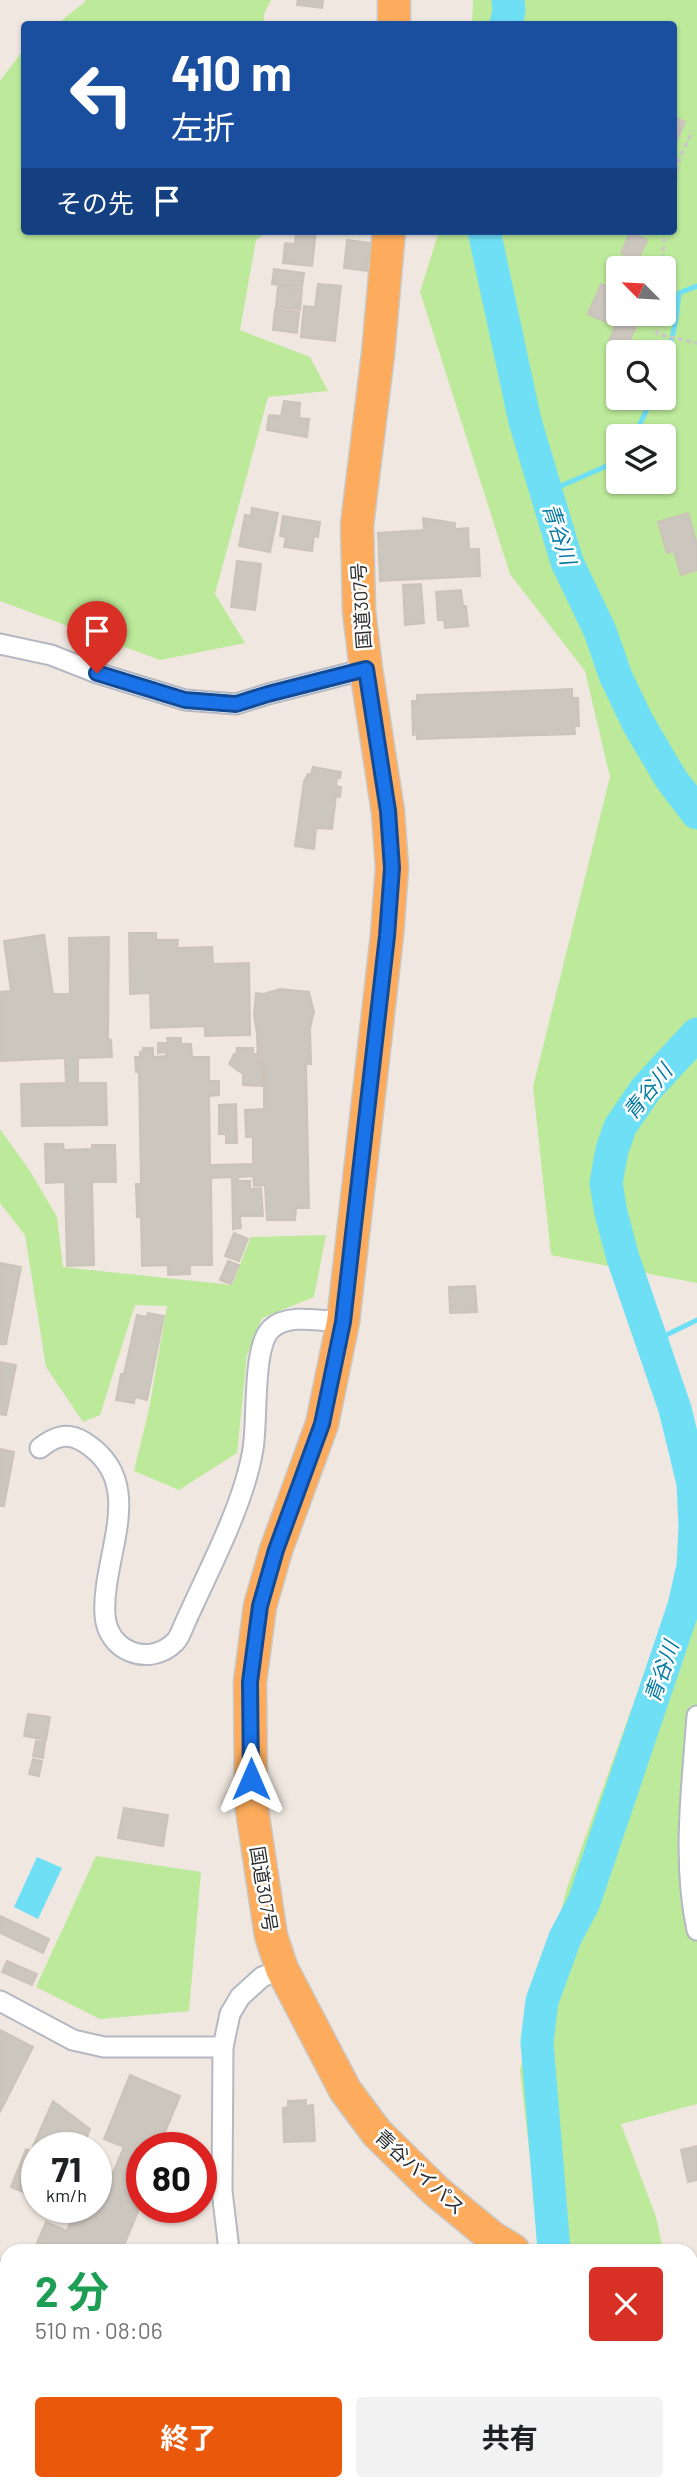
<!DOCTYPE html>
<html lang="ja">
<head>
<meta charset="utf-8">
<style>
  :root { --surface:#fff; --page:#f2f2f2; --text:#202124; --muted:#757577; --accent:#ea580c }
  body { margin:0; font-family:Barlow,"Noto Sans JP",sans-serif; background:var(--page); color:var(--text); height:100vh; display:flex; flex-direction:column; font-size:26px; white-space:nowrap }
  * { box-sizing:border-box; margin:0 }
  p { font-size:23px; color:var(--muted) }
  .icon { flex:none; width:38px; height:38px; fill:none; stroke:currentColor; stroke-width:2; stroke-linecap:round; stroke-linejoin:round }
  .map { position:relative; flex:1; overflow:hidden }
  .sheet { position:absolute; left:0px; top:2244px; width:698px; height:247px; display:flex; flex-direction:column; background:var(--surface); border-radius:21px 21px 0 0; box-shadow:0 2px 5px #0004 }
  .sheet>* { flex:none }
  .hud { position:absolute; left:21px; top:21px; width:656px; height:214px; border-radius:7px; box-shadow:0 2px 5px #0004; background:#1a4fa0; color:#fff; overflow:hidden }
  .needle { width:46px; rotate:294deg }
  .tools { position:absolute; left:606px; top:256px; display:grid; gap:14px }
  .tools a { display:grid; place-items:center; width:70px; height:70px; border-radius:7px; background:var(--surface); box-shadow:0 2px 5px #0004; font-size:35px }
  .speed { position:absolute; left:21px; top:2132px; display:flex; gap:14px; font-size:35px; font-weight:700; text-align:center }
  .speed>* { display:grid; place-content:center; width:91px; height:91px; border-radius:50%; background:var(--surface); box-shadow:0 2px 5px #0004; line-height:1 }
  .speed small { font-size:18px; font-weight:400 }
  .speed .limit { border:10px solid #d22; background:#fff; color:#111 }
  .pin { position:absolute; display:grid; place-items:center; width:60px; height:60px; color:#fff; margin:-72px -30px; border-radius:50% 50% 50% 0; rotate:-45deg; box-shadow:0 0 7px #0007 }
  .pin .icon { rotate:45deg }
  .me { position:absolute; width:77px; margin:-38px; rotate:0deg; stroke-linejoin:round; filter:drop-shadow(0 0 5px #0008) }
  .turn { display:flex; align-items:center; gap:24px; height:147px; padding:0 35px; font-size:32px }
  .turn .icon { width:91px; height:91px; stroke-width:2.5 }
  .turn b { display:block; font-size:49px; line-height:60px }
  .then { display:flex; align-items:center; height:66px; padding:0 35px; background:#0003; gap:14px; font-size:26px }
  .round { display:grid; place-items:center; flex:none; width:74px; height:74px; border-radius:7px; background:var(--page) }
  .summary { display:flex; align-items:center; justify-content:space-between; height:119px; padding:0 35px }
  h1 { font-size:42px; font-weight:700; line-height:52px; color:#1e9e55 }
  .button { display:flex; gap:14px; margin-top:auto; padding:14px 35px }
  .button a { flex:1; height:80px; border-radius:7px; background:var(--accent); color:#fff; font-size:28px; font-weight:700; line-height:80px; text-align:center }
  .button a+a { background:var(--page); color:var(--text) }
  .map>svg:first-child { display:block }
</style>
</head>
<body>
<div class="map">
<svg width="697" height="2490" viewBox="0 0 697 2490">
  <rect width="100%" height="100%" fill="#f0e8e0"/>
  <g fill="#bce99a" fill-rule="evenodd">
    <path d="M85,0H271L264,14V24H57L85,2Z"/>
    <path d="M473,0H697V1283L551,1255L533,1087L610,777L585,671L510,574L420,292L439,231H674V24H472ZM618,268H663V313H618ZM618,352H663V397H618ZM618,436H663V481H618Z"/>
    <path d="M24,49V231H268L256,240L240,330L310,357L328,391L268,397L215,594L245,643L160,660L0,601V81Z"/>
    <path d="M0,1129L30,1171L57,1217L63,1267L232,1285L251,1237L326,1235L314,1297L262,1318L247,1355L237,1453L179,1490L134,1471L149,1409L167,1306L135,1305L100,1415L83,1422L46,1367L25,1235L0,1203Z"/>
    <path d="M679,1577L697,1580V2104L621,2124L656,2217L663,2250H564L536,2210L520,2070L567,1888Z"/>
    <path d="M96,1856L201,1872L189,2011L100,2019L36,1987Z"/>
    <path d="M515,2483H623L621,2490H515Z"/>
  </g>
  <path fill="#6fdff6" d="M37,1857L62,1868L38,1919L14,1907Z"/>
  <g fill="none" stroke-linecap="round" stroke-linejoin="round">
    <g stroke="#6fdff6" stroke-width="5">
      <path d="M663,376L676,320L679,293L697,286"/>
      <path d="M634,436L653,397"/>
      <path d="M545,493L618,461"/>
      <path d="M652,1342L697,1320"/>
    </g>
    <g stroke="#6fdff6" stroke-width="33">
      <path d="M506,24L509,11L508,0"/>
      <path d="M484,231L525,421L567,562L600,631L616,677L638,723L671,779L697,813"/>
      <path d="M554,2250L537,2042L542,2001L565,1938L584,1902L684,1606L693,1566L695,1527L693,1483L675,1409L623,1258L611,1213L606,1183L612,1150L620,1127L646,1089L697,1034"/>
      <path d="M568,2490L569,2483"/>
    </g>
  </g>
  <g fill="#cbc6be" stroke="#ccc3b9" stroke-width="2">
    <path d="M298,0H323L322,8L297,5Z"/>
    <path d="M674,117L685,122L676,142L674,141Z"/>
    <path d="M296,231H316L312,266L283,263L285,243L295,244Z"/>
    <path d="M630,232L647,240L638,260L621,253Z"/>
    <path d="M347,240L371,243L367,271L344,268Z"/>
    <path d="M274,269L304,273L302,287L272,284Z"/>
    <path d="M318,284L341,286L335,341L301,337L304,306L315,307Z"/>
    <path d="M601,284L618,291V313H642L626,349L609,342L615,326L588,314Z"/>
    <path d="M278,286L302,289L300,310L276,307Z"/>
    <path d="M275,309L299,312L297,333L273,330Z"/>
    <path d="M284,401L300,403L299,418L309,419L307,437L267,430L269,415L281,416Z"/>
    <path d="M252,508L278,513L270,552L239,546L245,515L251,516Z"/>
    <path d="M688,513L697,544V570L681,575L674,551L667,553L658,522Z"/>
    <path d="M283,516L320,522L318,537L314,536L312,551L284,547L286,537L280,536Z"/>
    <path d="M423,518L455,523V529L468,528L469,549H479L480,576L380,581L378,533L424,530Z"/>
    <path d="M237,561L261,564L255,610L231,607Z"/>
    <path d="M421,584L424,623L405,625L403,585Z"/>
    <path d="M461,590L463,606H466L468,626L445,628L444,620H438L436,592Z"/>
    <path d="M572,689V698H578L579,726H574L575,734L417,739V734L413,735L412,701H417V695Z"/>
    <path d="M313,767L341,772L340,778H337L336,786L341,787L340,797L336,796L332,829L316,828L314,849L295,846L304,781L308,774H311Z"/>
    <path d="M129,933H156V940H178L177,948L212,947L213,964L249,963L250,1035L205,1036V1026L151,1028L150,993L130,994Z"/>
    <path d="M44,935L53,994H70L69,938L109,937L108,1039L111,1040L112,1057L78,1058V1083H106L107,1125L22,1126L21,1084L66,1083L65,1058L0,1061V992L11,991L4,941Z"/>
    <path d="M280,989L309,992L314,1012L310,1028L311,1064H306L309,1208H296L295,1220H267L265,1185L254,1186L253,1176L238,1177V1181H250V1189L261,1188L263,1216H240L241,1228L233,1229L232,1177L211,1178L212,1265H190V1274L168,1275V1265L142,1266L141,1217H137L136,1184H141L139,1072H136L135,1057H140V1052L143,1051V1048H153V1057L166,1056V1052L158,1053V1043H168L167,1038H181V1044H191L192,1057H209V1081H219V1095L209,1096L210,1165L253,1164V1137H246L245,1110L264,1109V1063H258L257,1033L254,1015L256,993L264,994Z"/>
    <path d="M237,1048H253V1054H257V1064H262V1086L243,1085V1074L229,1064L234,1054L236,1055Z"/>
    <path d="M236,1104L237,1143H226V1134H219V1105Z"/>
    <path d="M45,1144H63L64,1150L92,1149V1145H115L116,1182H92L94,1265L67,1266L65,1182L46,1183Z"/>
    <path d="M234,1233L248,1239L239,1261L225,1256Z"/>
    <path d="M228,1261L239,1265L231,1284L220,1280Z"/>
    <path d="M0,1263L21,1267L6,1344H0Z"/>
    <path d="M475,1286L477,1312L450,1313L449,1287Z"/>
    <path d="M148,1313L164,1316L147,1400L135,1397L134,1403L116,1400L121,1374H124L137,1315L147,1317Z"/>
    <path d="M0,1362L16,1365L6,1415L0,1414Z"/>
    <path d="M0,1449L14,1452L4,1506H0Z"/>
    <path d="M28,1714L50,1717L46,1740L24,1736Z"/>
    <path d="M36,1741L45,1742L43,1758L33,1756Z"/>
    <path d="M33,1759L42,1761L39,1776L29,1774Z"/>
    <path d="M124,1808L168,1815L163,1846L118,1838Z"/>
    <path d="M0,1916L49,1939L43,1953L0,1933Z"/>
    <path d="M7,1961L37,1974L32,1985L2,1972Z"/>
    <path d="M0,2030L33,2047L0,2112Z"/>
    <path d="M130,2075L180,2096L159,2147H142V2202L122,2250H34L46,2222L67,2231L77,2207H96V2187L105,2191L124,2147L104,2139Z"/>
    <path d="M306,2100V2106L313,2105L315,2141L284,2142L283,2108L288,2107V2101Z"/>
    <path d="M53,2101L90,2129L83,2147H37V2198L11,2187L26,2149L31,2151Z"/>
    <path d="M697,2146V2180L688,2182L681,2150Z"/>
    <path d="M4,2343L7,2344V2449L0,2468V2354Z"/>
  </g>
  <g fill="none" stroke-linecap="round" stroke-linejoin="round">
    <g stroke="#b4b8c2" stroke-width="23">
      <g id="minor">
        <path d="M0,644L51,655L97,673L185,700L236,704L268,694L366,669"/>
        <path d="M40,1448C55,1436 67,1432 84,1442C150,1483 101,1555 105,1615C107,1651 149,1668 175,1642C180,1637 182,1629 185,1623C208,1571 244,1505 253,1449C258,1421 252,1347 271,1329C287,1313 322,1321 343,1322"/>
        <path d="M697,1716C692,1787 682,1860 697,1930"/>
        <path d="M0,2001L73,2040L104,2047H223"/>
        <path d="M229,2250L222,2191L223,2047L230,2014L240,1997L262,1977L282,1969"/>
        <path d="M0,2271L7,2280"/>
        <path d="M172,2483V2490"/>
        <path d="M254,2483L255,2490"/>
      </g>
    </g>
    <g stroke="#c9c9c9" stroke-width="35">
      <g id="trunk">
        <path d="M394,24V0"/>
        <path d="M389,231L378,354L357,525L359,611L366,669L388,812L392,868L387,935L343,1322L322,1424L276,1550L260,1606L250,1682L251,1803L271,1936L282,1969L345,2090L377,2133L436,2191L493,2238L513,2250"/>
        <path d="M691,2370L697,2374"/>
      </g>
    </g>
    <g stroke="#c9c9c9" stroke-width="3.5" stroke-dasharray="5 3.5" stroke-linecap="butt">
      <path d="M674,188L679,160L692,131"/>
      <path d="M660,268L666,231"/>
      <path d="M658,313L657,334L697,343"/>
    </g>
    <use href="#minor" stroke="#fff" stroke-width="19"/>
    <use href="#trunk" stroke="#fcac5c" stroke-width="32"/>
  </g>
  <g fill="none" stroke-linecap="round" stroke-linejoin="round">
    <g stroke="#114b97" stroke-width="18">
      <path id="route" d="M97,673L185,700L236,704L268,694L366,669L388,811L392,868L387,936L343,1322L322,1424L276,1550L260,1606L250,1682L251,1779"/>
    </g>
    <use href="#route" stroke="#1a73e8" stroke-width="12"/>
  </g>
  <g text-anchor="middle" stroke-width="5" stroke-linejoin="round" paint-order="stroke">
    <g font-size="19" fill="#2e2e2e" stroke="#fff">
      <text transform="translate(361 606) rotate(-94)" y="7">国道307号</text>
      <text transform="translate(264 1889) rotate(81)" y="7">国道307号</text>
      <text transform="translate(420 2172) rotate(43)" y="7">青谷バイパス</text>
    </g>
    <g font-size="21" font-style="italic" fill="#067ba3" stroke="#fff">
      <text transform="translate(559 534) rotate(72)" y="7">青谷川</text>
      <text transform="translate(648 1092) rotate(-51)" y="7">青谷川</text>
      <text transform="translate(662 1672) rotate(-71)" y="7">青谷川</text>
    </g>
  </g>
</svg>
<div class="tools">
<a><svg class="needle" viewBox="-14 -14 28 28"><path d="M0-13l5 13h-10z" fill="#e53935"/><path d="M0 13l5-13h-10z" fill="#757577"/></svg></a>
<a><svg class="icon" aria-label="search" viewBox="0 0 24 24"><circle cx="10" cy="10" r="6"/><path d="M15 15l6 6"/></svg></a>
<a><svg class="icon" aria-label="layers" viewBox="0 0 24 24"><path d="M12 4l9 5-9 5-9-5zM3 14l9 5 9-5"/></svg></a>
</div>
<div class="speed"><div>71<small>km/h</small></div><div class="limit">80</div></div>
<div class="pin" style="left:97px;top:673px;background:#d93025"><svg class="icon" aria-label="arrive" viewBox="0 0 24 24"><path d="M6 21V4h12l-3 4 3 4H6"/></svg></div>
<svg class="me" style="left:251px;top:1779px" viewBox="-20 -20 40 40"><path d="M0-17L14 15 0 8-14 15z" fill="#1a73e8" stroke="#fff" stroke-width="4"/></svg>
<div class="hud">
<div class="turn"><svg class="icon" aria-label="left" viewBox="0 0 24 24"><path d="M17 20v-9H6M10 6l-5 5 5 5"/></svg><div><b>410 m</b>左折</div></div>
<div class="then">その先<svg class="icon" aria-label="arrive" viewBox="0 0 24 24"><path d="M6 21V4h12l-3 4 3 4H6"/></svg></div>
</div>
<section class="sheet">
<div class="summary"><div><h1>2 分</h1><p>510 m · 08:06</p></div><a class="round" style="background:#d93025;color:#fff"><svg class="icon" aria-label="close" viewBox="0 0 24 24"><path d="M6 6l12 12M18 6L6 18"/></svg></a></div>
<div class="button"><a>終了</a><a>共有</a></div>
</section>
</div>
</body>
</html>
